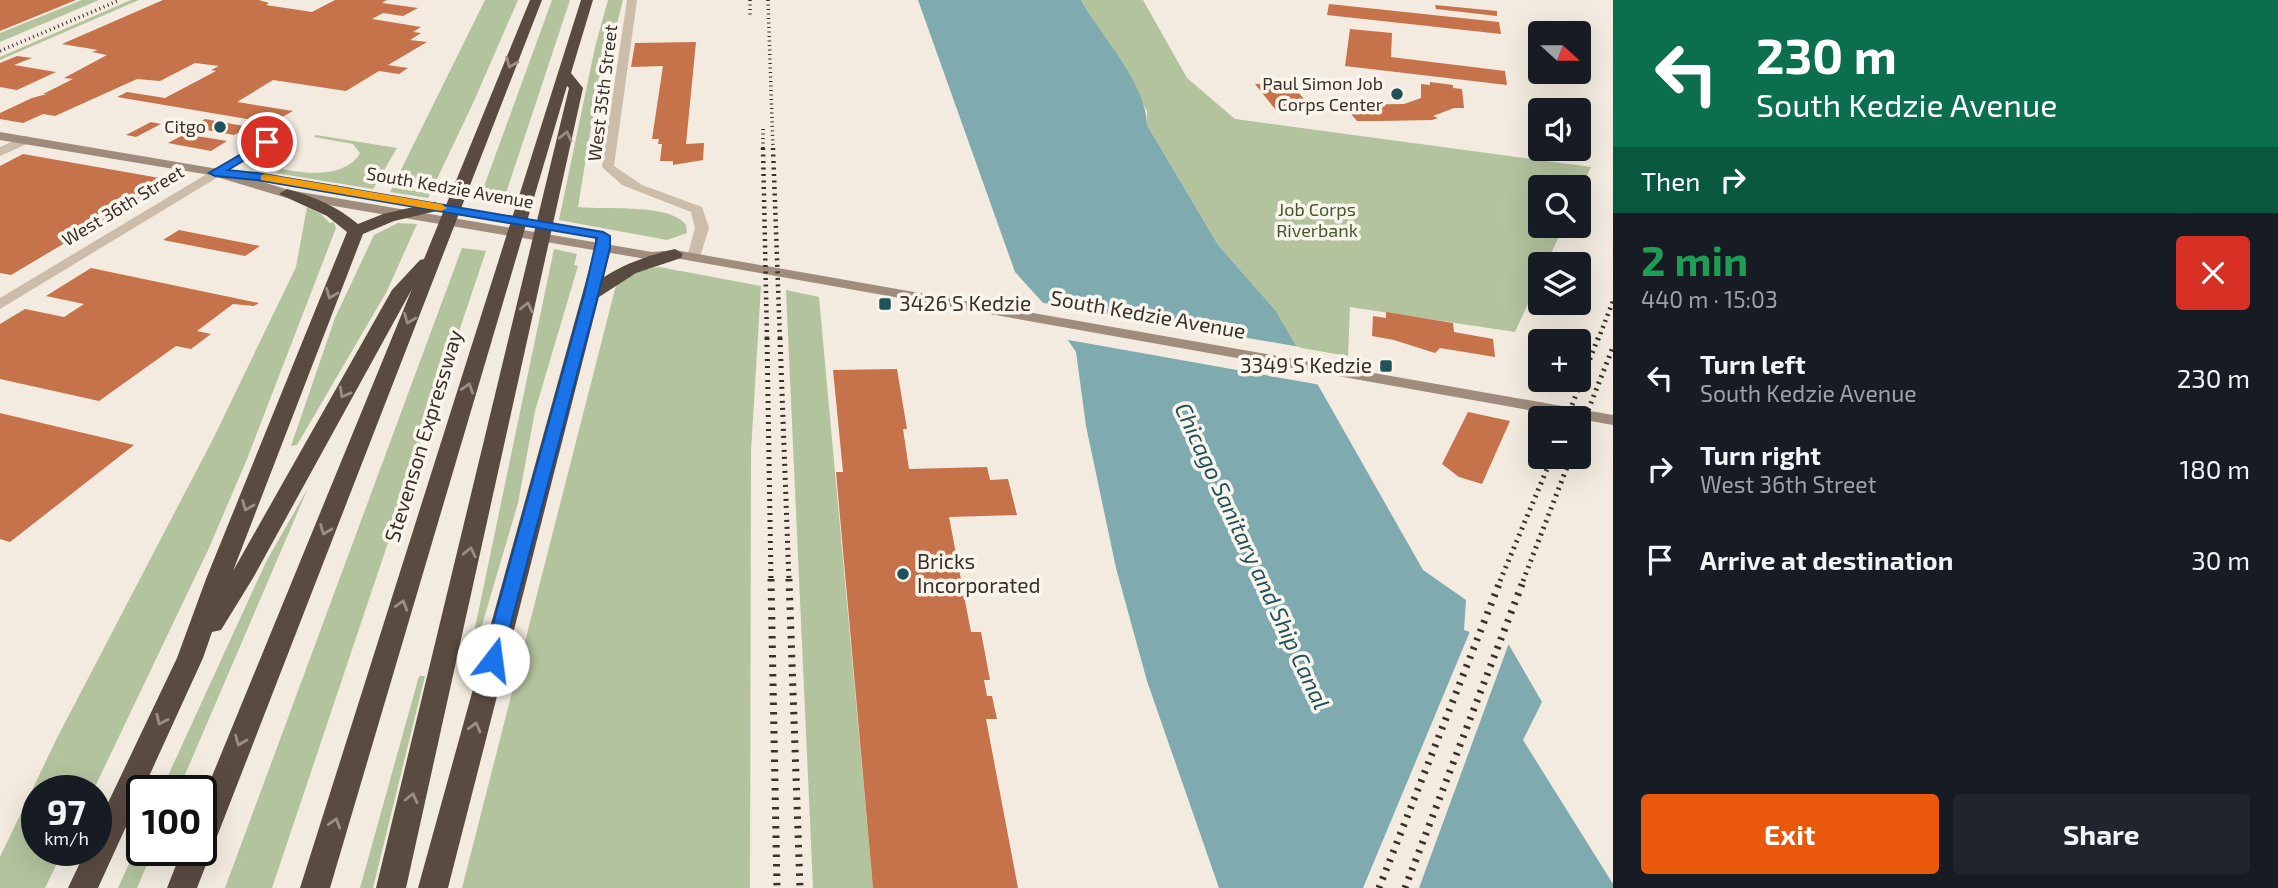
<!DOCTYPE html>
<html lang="en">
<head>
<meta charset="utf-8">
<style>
  :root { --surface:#171b24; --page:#20242c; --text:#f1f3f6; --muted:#9ea1a6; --accent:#ea580c }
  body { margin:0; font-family:"Exo 2",sans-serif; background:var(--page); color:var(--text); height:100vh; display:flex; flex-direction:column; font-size:26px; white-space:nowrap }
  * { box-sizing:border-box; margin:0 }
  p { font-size:23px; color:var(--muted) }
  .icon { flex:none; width:38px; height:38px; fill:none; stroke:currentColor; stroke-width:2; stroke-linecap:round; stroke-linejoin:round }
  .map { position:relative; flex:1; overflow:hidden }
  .sheet { display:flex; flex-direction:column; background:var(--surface); width:665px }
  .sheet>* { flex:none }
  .hud { background:#0b6e4f; color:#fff; overflow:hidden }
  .needle { width:46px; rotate:111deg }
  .fabs { position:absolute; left:1528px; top:21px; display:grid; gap:14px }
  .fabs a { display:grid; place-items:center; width:63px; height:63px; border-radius:7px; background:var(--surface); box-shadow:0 7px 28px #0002; font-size:35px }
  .speed { position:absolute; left:21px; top:775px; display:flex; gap:14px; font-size:35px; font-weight:700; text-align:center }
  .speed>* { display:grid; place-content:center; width:91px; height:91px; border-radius:50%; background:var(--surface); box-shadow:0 7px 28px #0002; line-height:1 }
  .speed small { font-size:18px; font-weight:400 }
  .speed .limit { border:4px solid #111; border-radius:10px; background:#fff; color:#111 }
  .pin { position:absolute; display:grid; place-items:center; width:60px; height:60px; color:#fff; margin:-30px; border:4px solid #fff; border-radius:50%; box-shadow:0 2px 7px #0007 }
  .me { position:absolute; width:77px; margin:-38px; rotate:15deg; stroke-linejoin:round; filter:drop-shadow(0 0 5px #0008) }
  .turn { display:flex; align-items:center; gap:24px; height:147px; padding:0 28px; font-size:32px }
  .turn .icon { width:91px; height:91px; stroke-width:2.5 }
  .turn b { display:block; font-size:49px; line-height:60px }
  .then { display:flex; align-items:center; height:66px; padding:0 28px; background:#0003; gap:14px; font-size:26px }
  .round { display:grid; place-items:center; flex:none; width:74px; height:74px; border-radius:7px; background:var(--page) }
  .overview { display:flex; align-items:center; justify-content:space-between; height:119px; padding:0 28px }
  h1 { font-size:42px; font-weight:700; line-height:52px; color:#1e9e55 }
  .primary-button { display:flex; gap:14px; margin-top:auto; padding:14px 28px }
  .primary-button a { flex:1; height:80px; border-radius:7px; background:var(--accent); color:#fff; font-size:28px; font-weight:700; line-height:80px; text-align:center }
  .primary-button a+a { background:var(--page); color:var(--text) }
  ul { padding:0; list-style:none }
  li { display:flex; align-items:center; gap:21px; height:91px; padding:0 28px }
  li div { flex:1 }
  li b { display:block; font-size:26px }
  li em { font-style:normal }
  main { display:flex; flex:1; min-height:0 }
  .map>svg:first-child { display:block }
</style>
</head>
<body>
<main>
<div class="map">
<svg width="1613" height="888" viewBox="0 0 1613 888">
  <rect width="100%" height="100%" fill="#f3ebdf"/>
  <g fill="#b3c39e">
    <path d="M82,0H99L0,42V33Z"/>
    <path d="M131,0H139L0,60V57Z"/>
    <path d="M485,0H518L474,101L428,198L390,192Z"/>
    <path d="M552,0H570L505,196L482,192Z"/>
    <path d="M608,0H623L592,121L578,207C604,210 671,203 686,225L687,233L667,240L559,220L595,47Z"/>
    <path d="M1081,0H1143L1187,78L1235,119L1591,167L1579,194L1578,187H1540V226H1564L1546,264H1540V278L1515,332L1350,307L1348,356L1295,347L1276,311L1218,245L1147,125V111Z"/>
    <path d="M316,135L397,148L373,189L276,173L282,169C306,174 346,178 360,153L353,144L314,137Z"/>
    <path d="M307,207L321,214L330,223L334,222L336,228L247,459L209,548L93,791H37V850L63,851L45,888H0V857L57,738L214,437L296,267Z"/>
    <path d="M398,223L417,224L387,291L297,445L291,446L335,318L374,235Z"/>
    <path d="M462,248L486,251L272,888H225Z"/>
    <path d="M554,249L577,254L574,265L578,266L535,411L518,503L467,676H465Z"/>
    <path d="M659,267L761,286L751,452L750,888H462L615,289C622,273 643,269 659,267Z"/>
    <path d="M786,290L819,297L873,888H813Z"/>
    <path d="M308,488L178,791H161L266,562Z"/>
    <path d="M419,676H425L373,888H360Z"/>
    <path d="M142,835V850L153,851L137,888H118Z"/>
  </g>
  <path fill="#7eaab0" d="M918,0H1081C1101,37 1146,82 1147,125L1218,245L1276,311L1423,570L1466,600L1464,630L1509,645L1542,702L1523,740L1613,884V888H1219L1147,681L1116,568L1086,426L1076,352L1043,303L1015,272Z"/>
  <g fill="#f3ebdf">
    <path d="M1038,302L1300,347L1321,385L1063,339Z"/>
    <path d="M1471,629L1509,643L1419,888H1363Z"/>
  </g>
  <g fill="#c6724a">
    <path d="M0,0H76L0,31Z"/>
    <path d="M163,0H259L269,3L266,5L312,12L335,0H387L382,3L418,8L403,16L383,13L372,19L421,27L413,32L421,33L410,40L427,42L388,65L408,68L399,74L379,71L346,91L273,80L237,102L293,111L271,123L117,97L127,92L165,98L216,71L211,70L219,66L195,63L160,81L137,79L55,116L43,114L23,123L0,119V113L32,98L47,94H43L73,79L64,78L107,55L92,52L98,50L62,44Z"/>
    <path d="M1329,4L1499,22L1501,34L1327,15Z"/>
    <path d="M1435,5L1497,11V16L1436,9Z"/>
    <path d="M1350,29L1392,33L1391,57L1505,71L1507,85L1345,66Z"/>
    <path d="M696,42L686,144L704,143L703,160L673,165V161H660L662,144H658L659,139H652L663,66L631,67L635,43Z"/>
    <path d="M17,56L32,58L14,65L56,72L17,90L0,87V63Z"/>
    <path d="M1430,82L1453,85V88L1462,89L1464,108H1454L1433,116L1438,118L1432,120L1379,121H1357L1343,105L1404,104L1421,98V84L1430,85Z"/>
    <path d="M1290,83L1312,108L1275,109L1255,84Z"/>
    <path d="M205,119L249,127L234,135L190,127Z"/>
    <path d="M151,122L161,124L136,137L126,135Z"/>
    <path d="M185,134L227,141L211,151L168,143Z"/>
    <path d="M1545,149L1564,150L1567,160L1547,158Z"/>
    <path d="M23,154L171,180L11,275L0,273V166Z"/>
    <path d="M179,230L260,246L245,256L163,240Z"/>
    <path d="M91,268L259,303L254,306L233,304L197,331L211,334L191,349L176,346L99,401L0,379V324L25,309L64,317L84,304L46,296Z"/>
    <path d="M1386,312L1453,323L1454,332L1493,339L1495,357L1440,348L1435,353L1394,340L1372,336L1373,316L1386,318Z"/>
    <path d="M897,369L907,429H903L909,469L987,467L990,480L1008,479L1017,515L949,517L971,632H981L990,680H984L987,696H992L997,719H986L1018,888H873L836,472H843L833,370Z"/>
    <path d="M1468,412L1510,421L1482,484L1459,477L1442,464Z"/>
    <path d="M0,413L134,445L10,542L0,539Z"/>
  </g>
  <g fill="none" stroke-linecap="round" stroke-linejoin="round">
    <g fill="#ccbcaa" fill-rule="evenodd">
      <path d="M627,0H637L614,166L642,185L702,207L709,228L699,260L694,261L687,257L695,228L691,212L622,185L602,167Z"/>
      <path d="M25,136L29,137V143L0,156V147Z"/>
      <path d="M267,138L271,139V145L0,309V298Z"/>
    </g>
    <g fill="#9f8c7c" fill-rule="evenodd">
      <path d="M0,132L224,170L289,190L652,252L675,250L1613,415V425L675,258L652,260L287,198L210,175L0,140Z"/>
      <path d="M266,174L352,188L359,192L352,196L261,181V175Z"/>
    </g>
    <g fill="#5a4b41" fill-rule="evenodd">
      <path d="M530,0H542L197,888H167L182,850H201V803L412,289L253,578L221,630L212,632L203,658L98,888H68L86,850H96V828L177,658L206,579L347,232L327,216L279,194L287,189C313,196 338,207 358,224L383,214L435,202L443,207L441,210L394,221L363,234L233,571L392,290L420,260L424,259Z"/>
      <path d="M581,0H593L571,73L583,88L406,888H376L569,88L567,86L330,888H300Z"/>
      <path d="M603,231L611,236V248L604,277C626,263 650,255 675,249L683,254L681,258L636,273L599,297L448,888H418L582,295L595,248V236Z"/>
    </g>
    <g stroke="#39302a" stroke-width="3.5" stroke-dasharray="1 3.5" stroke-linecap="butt">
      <path d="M750,0V17"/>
      <path d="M768,0L773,150"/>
      <path d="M0,51L120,0"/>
      <path d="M763,129V150"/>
    </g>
    <g stroke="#39302a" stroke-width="4.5" stroke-dasharray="2 4.5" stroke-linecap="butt">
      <path d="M763,148L767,340"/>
      <path d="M773,148L780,340"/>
      <path d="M1598,340L1613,301"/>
    </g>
    <g stroke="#39302a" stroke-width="5" stroke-dasharray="2 5" stroke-linecap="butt">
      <path d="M767,338L771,581"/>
      <path d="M780,338L789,581"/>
      <path d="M1567,418L1598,338"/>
      <path d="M1578,436L1613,347"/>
      <path d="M1500,581L1552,457"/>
      <path d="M1523,581L1571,457"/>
    </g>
    <g stroke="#39302a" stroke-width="7" stroke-dasharray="2.5 7" stroke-linecap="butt">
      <path d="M771,579L777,888"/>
      <path d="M789,579L800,888"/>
      <path d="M1379,888L1501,579"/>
      <path d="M1405,888L1524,579"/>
    </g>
  </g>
  <defs><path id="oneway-chevron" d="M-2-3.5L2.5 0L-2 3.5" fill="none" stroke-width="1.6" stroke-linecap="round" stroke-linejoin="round" transform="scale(1.75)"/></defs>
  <g stroke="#9a8f85">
    <use href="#oneway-chevron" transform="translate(511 63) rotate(112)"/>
    <use href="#oneway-chevron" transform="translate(566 136) rotate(-77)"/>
    <use href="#oneway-chevron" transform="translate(331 294) rotate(112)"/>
    <use href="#oneway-chevron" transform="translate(527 307) rotate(-77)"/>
    <use href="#oneway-chevron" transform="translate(409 319) rotate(112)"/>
    <use href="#oneway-chevron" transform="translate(468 388) rotate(-73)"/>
    <use href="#oneway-chevron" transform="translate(344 393) rotate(119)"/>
    <use href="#oneway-chevron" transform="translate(247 506) rotate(112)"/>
    <use href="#oneway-chevron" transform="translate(325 530) rotate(112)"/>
    <use href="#oneway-chevron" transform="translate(470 552) rotate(-77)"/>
    <use href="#oneway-chevron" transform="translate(402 605) rotate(-73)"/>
    <use href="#oneway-chevron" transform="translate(161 720) rotate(115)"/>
    <use href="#oneway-chevron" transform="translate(475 727) rotate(-75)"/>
    <use href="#oneway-chevron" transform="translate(240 741) rotate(112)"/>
    <use href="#oneway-chevron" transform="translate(412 798) rotate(-77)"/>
    <use href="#oneway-chevron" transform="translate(335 823) rotate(-73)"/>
  </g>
  <path fill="#1a73e8" stroke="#114b97" stroke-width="2" d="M267,139L271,140V144L228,170L257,173L603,232L610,236V248L598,295L500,665H486L483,660L584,295L597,238L257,180L215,176L209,173Z"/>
  <path fill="#f59e0b" d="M265,174L441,204L447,208L441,211L261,180V175Z"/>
  <g fill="#1f525b" stroke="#faf5ec" stroke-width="2.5">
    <circle cx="1397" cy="94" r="7"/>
    <circle cx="220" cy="127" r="7"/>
    <rect x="878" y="297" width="14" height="14" rx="3.5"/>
    <rect x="1379" y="359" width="14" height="14" rx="3.5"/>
    <circle cx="903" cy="574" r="7"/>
  </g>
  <g text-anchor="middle" stroke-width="7" stroke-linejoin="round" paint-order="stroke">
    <g font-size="18" fill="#39302a" stroke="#faf5ec" text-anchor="end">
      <text x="1383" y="90">Paul Simon Job<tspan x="1383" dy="21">Corps Center</tspan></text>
      <text x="206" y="133">Citgo</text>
    </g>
    <g font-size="18" fill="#39302a" stroke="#faf5ec">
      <text transform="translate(603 93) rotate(-83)" y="6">West 35th Street</text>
      <text transform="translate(450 188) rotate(10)" y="6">South Kedzie Avenue</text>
      <text transform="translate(123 206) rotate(-31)" y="6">West 36th Street</text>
    </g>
    <g font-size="18" fill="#45582d" stroke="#faf5ec">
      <text x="1317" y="216">Job Corps<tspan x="1317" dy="21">Riverbank</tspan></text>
    </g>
    <g font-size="21" fill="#39302a" stroke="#faf5ec" text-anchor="start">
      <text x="899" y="311">3426 S Kedzie</text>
      <text x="1372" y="373" text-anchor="end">3349 S Kedzie</text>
      <text x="917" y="569">Bricks<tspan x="917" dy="24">Incorporated</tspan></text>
    </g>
    <g font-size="21" fill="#39302a" stroke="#faf5ec">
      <text transform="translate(1148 315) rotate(10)" y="7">South Kedzie Avenue</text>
      <text transform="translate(424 436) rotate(-73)" y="7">Stevenson Expressway</text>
    </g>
    <g font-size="23" font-style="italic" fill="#1f525b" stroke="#faf5ec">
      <text transform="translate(1252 556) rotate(65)" y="8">Chicago Sanitary and Ship Canal</text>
    </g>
  </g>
</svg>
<div class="fabs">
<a><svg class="needle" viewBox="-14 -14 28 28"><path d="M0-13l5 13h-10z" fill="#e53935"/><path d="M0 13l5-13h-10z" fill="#9ea1a6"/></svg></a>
<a><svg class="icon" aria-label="sound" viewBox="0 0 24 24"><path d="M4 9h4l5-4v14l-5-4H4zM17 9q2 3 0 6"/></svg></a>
<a><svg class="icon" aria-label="search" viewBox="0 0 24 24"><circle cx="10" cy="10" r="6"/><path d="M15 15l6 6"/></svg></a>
<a><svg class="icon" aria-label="layers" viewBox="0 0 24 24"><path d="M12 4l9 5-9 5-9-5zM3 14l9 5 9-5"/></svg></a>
<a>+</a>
<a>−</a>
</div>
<div class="speed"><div>97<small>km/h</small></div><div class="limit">100</div></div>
<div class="pin" style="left:267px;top:142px;background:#d93025"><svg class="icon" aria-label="arrive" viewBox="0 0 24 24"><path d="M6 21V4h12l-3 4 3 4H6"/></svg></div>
<svg class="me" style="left:493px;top:660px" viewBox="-20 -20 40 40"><circle r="19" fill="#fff"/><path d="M0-13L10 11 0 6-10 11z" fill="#1a73e8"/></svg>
</div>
<section class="sheet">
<div class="hud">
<div class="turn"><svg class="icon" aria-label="left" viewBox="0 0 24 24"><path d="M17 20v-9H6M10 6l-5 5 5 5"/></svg><div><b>230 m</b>South Kedzie Avenue</div></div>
<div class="then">Then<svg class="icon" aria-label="right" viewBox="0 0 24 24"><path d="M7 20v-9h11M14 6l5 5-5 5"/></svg></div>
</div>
<div class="overview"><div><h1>2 min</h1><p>440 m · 15:03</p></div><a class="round" style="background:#d93025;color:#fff"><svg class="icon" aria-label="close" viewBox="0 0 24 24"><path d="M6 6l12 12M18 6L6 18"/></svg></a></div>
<ul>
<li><svg class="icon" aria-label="left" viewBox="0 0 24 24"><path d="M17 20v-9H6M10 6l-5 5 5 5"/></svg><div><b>Turn left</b><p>South Kedzie Avenue</p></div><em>230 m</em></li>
<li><svg class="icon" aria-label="right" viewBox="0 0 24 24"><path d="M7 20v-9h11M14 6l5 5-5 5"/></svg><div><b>Turn right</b><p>West 36th Street</p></div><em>180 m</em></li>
<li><svg class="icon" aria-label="arrive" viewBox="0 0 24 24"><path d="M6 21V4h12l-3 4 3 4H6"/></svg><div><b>Arrive at destination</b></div><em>30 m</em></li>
</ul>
<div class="primary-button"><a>Exit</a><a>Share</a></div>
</section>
</main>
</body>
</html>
